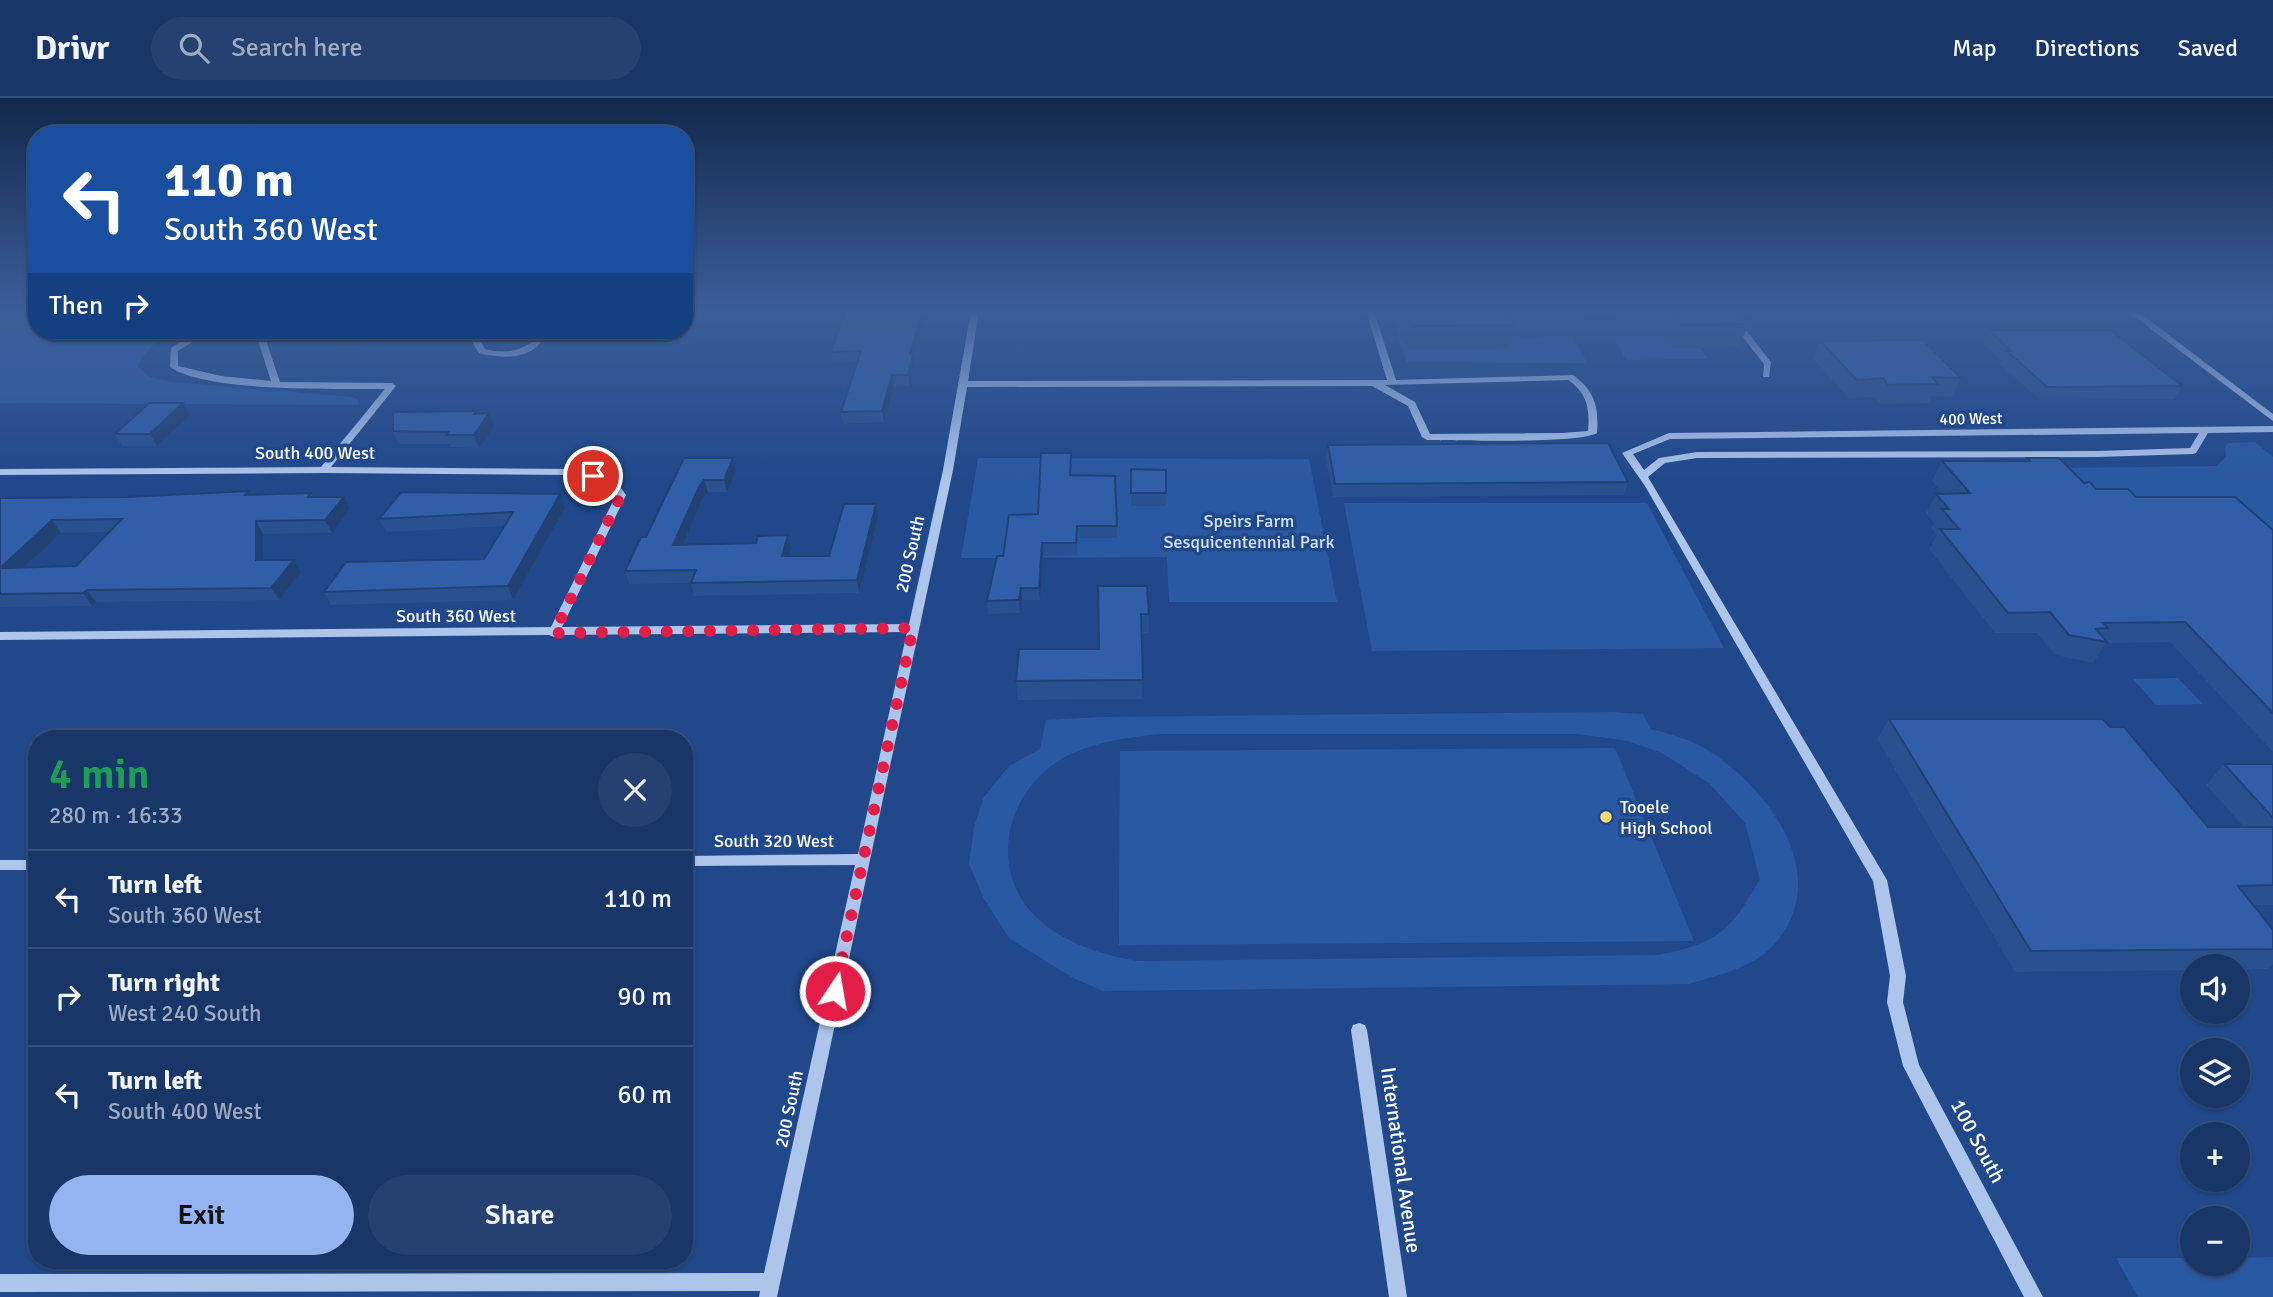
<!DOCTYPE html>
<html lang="en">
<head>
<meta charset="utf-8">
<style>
  :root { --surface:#183668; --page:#254171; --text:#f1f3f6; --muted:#9fabc0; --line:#36507c; --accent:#95b2f1 }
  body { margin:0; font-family:Signika,sans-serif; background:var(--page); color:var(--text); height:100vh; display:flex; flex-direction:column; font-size:26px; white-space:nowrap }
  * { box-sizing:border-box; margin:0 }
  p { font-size:23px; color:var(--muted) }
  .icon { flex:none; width:38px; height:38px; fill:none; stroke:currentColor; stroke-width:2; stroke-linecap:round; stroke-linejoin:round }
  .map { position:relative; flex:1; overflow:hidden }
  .sheet { position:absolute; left:28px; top:632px; width:665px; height:539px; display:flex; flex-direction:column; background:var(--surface); border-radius:28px; box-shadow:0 2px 5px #0004,0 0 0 2px var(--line) }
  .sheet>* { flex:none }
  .hud { position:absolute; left:28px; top:28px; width:665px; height:214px; border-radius:28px; box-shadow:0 2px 5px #0004,0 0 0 2px var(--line); background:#1a4fa0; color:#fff; overflow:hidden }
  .buttons { position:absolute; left:2180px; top:856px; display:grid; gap:14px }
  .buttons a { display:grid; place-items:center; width:70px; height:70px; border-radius:50%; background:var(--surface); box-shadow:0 2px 5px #0004,0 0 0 2px var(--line); font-size:35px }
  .pin { position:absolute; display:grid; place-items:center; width:60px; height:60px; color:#fff; margin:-30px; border:4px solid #fff; border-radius:50%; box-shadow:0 2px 7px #0007 }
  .me { position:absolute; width:77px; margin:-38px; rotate:12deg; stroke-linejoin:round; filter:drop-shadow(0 0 5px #0008) }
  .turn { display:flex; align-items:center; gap:24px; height:147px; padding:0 21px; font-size:32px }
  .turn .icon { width:91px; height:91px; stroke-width:2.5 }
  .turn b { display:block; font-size:49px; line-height:60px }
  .then { display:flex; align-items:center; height:66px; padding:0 21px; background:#0003; gap:14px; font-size:26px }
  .round { display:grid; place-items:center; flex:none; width:74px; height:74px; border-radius:37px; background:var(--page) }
  .head { display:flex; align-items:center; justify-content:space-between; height:119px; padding:0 21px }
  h1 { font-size:42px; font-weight:600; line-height:52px; color:#1e9e55 }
  .cta { display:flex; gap:14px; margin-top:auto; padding:14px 21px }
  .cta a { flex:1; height:80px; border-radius:42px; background:var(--accent); color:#111; font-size:28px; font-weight:600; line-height:80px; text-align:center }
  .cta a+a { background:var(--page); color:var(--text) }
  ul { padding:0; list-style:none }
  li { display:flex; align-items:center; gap:21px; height:98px; padding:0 21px; border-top:2px solid var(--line) }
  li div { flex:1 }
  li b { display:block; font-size:26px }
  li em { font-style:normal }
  header { display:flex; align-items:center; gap:42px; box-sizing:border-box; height:98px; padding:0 35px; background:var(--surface); border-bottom:2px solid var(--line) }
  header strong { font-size:33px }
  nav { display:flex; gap:38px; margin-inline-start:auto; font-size:24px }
  .search { width:490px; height:63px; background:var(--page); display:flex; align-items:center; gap:18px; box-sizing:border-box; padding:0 24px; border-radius:38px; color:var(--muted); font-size:26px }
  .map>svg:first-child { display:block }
</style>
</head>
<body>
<header>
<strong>Drivr</strong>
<div class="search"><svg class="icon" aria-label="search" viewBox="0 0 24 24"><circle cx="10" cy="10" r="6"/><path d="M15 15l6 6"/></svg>Search here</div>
<nav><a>Map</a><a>Directions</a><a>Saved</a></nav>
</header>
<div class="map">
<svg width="2273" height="1199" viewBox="0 0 2273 1199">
  <rect width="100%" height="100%" fill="#20488b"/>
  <g fill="#2a59a3" fill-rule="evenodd">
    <path d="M0,213H37V233L163,235C155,247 144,254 137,268L150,279L172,284L353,299L358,302L359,307L0,305Z"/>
    <path d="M1573,238L1587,265L1407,264L1399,242H1404L1410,251L1508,250L1504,239Z"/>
    <path d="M1613,238H1665L1673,250H1700L1708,261L1626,262Z"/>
    <path d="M2255,344L2273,359V465L2124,419L2052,370L2217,368L2226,358L2225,349L2228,345Z"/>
    <path d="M978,360L1309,361L1337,504H1169L1167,459L961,460Z"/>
    <path d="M1344,405H1647L1724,550L1372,553Z"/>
    <path d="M2178,580L2203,606L2156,607L2133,581Z"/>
    <path d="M1613,614L1643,616L1651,631C1669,636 1690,641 1706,651C1769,690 1837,781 1771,850C1750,871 1716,877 1689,886L1103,893L1073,880L1009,840L984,801L969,766L974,729L984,699L1009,668L1040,651L1046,622L1102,619ZM1161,636H1578L1628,643L1662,655L1710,686L1745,725L1760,781C1731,833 1718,845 1659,857L1138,863C1104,858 1061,844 1036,819C987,771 1006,693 1063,660C1093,644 1128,639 1161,636Z"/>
    <path d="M1615,650L1694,843L1119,847L1120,653Z"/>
    <path d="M2273,1159V1199H2138L2116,1160H2193V1166H2238V1160Z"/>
  </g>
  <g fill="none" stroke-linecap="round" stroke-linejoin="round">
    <g fill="#adc5eb" fill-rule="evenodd">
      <path d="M971,213H979L968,283L1387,282L1366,213H1374L1396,282L1573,277C1595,293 1599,309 1597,335C1579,346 1456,342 1427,342L1422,339L1408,308L1372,288L967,289L953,372L777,1199H759L760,1193L0,1194V1176L764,1175L855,767L684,768V758L858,756L907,534L559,537L554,539L549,537L0,542V534L551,529L616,397L606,383L577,377L324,375L0,377V371L321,369L385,291C335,290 209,295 170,269L171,250L194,235L214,233L200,239L178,253V268L221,278L271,283L255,233H263L280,284L392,285L396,288L331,369L577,371L613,379L626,397L562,529L909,526L943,372ZM1568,282C1587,295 1590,310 1588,333L1562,335L1430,336L1415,304L1385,287Z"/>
      <path d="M1722,213H1731L1771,264L1769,279H1763L1764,266Z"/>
      <path d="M2127,213H2137L2273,316V323Z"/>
      <path d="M483,233H492L481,244L485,251C504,256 519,254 535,242L537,233H545C539,263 502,261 479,255L472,244Z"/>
      <path d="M2273,328V334L2208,335L2196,355L2193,356L2097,359L1697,360L1665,365L1648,379L1887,782L1906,878L1903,904L1919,967L2043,1199H2024L1903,968L1887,904L1890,878L1873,783L1645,388L1622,355L1669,335ZM2199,335L2190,350L2097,353L1697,354L1659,360L1644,372L1633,356L1670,341Z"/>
      <rect x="0" y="762" width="37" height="10"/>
      <path d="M1359,925L1365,927L1367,932L1407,1199H1389L1351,932L1353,927Z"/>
    </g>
  </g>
  <g fill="#295190" fill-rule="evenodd">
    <path d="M846,213L913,260L914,267L910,288L894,289L884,324L843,326L841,314L857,264L833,265L831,254Z"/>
    <path d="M1393,213H1738L1748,226L1740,249L1673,250L1665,238H1616L1615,243H1577L1573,238L1512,239L1509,250L1409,251L1404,242H1399Z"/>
    <path d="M1989,232L2182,288L2174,301L2040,302L2000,266L2002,263L1983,245Z"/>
    <path d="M1820,243L1961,280L1952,299L1932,298L1929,305L1880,306L1875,299L1849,300L1813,261Z"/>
    <path d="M476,313L477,316L494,328L479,350L451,349L450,346H399L393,333Z"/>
    <path d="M190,317L157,348H122L115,336Z"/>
    <path d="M1328,347L1628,384L1624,397L1333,399L1326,360Z"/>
    <path d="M684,360H733L736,372L727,394H708L702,401L682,447L756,445L788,437L791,450L789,458H829L878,419L859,495L694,498L691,485L629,486L625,473L646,439Z"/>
    <path d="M2027,360L2084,385L2096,391L2136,399L2273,432V654L2170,544L2106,545L2093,565L2055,557L2037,535H1995L1929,451L1937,437L1931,430L1934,425L1926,415L1936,396H1943L1932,383L1942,363H2025Z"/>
    <path d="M1072,367L1071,377L1115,378L1117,440H1078L1077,457L1043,458L1040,502H1022L1020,515L988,516L987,503L1003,458L1038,416Z"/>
    <path d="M1131,371L1166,372V408H1131Z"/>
    <path d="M311,395L313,399L350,411L332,435L263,436V462L301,474L279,502L96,504L92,508L0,509V400ZM109,434L76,468L24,469L61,435Z"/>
    <path d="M560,396L565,410L513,502L331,507L324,494L484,461L504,428L386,434L379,421Z"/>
    <path d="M1098,488L1149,516V535H1141L1142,601L1018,602L1016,583L1099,551Z"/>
    <path d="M1889,621L2110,629L2208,729H2244L2206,687L2224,666H2273V807H2253L2273,832V866L2267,871L2238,872V868H2193V872L2015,874L1877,641Z"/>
  </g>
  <g fill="#224276">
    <path d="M922,213H926L913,260L914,267L910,288L908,277L910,256Z"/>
    <path d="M332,233H371L374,243L341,250Z"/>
    <path d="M892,277L894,289L884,324L882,313Z"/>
    <path d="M183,305L190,317L157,348L150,336Z"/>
    <path d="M489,315L494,328L479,350L474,337Z"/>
    <path d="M733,360L736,372L727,394L724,382Z"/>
    <path d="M704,382L708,394L702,401L677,460L673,447L699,389Z"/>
    <path d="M560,396L565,410L513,502L508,488Z"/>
    <path d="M344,399L350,411L332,435L325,422Z"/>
    <path d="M876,406L878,419L859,495L857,482Z"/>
    <path d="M52,422L61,435L10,482L0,470Z"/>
    <path d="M256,423L263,436V474L256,462Z"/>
    <path d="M788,437L791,450L785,471L782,458Z"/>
    <path d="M1042,445L1043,458L1040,502L1039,490Z"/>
    <path d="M294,462L301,474L279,502L271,490Z"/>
    <path d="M1021,490L1022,502L1020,515L1019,502Z"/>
    <path d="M87,492L96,504L92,508L83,495Z"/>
  </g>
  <g fill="#305ea8" stroke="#224276" stroke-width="2">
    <path d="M846,213H922L910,256H913L908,277H892L882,313L841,314L861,253L831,254Z"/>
    <path d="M1401,213H1738L1748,226L1680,227L1672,214L1619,215L1621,220H1583L1579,215L1509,216L1514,227L1413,228L1408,219H1403Z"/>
    <path d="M1989,232H2110L2182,288L2047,289L2007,253H2011Z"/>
    <path d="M1923,242L1961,280L1932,279L1938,286L1888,287L1883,280L1857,282L1820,243Z"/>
    <path d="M149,305H183L150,336H115Z"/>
    <path d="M476,313L474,316L489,315L474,337H446L448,334L393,333V314Z"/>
    <path d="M1608,345L1628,384L1335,386L1328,347Z"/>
    <path d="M1041,355H1071L1070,377L1115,378L1117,428H1077L1076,445H1042L1039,490H1021L1019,502L987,503L997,458H1003L1009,417L1038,416Z"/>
    <path d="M684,360H733L724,382H704L699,389L673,447L756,445L758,438L788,437L782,458H829L844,406H876L857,482L691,485L696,472L625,473L641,439H646Z"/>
    <path d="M2027,360H2059L2084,385L2090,384L2096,391H2128L2136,399H2235L2273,432V615L2185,524L2103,525L2108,530L2096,531L2107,544L2069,537L2050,514L2008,515L1940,431H1959L1942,411H1949L1936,396L1970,395L1942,363H2030Z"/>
    <path d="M1131,371L1166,372V395H1131Z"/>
    <path d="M249,393L245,397L311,395L308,399H344L325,422L256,423V462H294L271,490L87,492L83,495L0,496V470L76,468L122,421L52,422L0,470V400L126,399Z"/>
    <path d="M401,394L560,396L508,488L324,494L346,464L484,461L513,414L379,421Z"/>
    <path d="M1098,488H1147L1149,516H1141L1143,582L1016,583L1019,551H1099Z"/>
    <path d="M1889,621H2103L2110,629H2124L2208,729H2273V787L2238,788L2273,832V851L2031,853Z"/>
    <path d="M2224,666H2273V720Z"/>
  </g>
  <linearGradient id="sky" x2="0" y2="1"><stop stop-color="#12284c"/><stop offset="0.56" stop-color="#3c5e98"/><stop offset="1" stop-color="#3c5e98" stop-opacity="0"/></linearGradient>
  <rect width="2273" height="381" fill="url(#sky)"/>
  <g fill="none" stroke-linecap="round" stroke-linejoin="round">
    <path stroke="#e11d48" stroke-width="12" stroke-dasharray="0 21.6" d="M593,378L609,381L621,397L554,535L913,530L835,893"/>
  </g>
  <circle fill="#f9d96d" stroke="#20488b" stroke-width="2.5" cx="1606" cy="719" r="7"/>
  <g text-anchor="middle" stroke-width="7" stroke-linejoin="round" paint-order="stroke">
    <g font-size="16" fill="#fff" stroke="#20488b">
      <text transform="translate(1971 320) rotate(-1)" y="6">400 West</text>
    </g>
    <g font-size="18" fill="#fff" stroke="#20488b">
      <text x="315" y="361">South 400 West</text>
      <text transform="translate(910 456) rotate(-77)" y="6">200 South</text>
      <text x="456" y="524">South 360 West</text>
      <text x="774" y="749">South 320 West</text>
      <text transform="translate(789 1011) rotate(-78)" y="6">200 South</text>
    </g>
    <g font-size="18" fill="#d2e1f8" stroke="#20488b">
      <text x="1249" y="429">Speirs Farm<tspan x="1249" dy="21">Sesquicentennial Park</tspan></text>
    </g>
    <g font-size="18" fill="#fff" stroke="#20488b" text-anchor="start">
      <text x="1620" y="715">Tooele<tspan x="1620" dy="21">High School</tspan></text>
    </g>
    <g font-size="21" fill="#fff" stroke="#20488b">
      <text transform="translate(1978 1043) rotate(62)" y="7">100 South</text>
      <text transform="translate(1401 1062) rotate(82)" y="7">International Avenue</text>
    </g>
  </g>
</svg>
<div class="buttons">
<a><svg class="icon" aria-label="sound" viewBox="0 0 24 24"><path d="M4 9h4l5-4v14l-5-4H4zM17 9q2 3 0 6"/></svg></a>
<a><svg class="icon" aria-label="layers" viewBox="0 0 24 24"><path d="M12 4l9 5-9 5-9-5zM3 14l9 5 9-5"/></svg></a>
<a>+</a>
<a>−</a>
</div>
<div class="pin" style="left:593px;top:378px;background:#d93025"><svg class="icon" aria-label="arrive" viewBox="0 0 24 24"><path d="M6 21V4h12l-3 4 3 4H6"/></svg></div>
<svg class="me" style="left:835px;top:893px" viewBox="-20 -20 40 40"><circle r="17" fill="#e11d48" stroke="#fff" stroke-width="3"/><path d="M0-11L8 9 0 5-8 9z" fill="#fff"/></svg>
<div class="hud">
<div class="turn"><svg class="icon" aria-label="left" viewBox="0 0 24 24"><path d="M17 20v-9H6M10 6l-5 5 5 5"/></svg><div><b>110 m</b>South 360 West</div></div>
<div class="then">Then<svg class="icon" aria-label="right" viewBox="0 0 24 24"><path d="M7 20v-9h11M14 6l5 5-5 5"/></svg></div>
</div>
<section class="sheet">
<div class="head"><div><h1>4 min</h1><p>280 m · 16:33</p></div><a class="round"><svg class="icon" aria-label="close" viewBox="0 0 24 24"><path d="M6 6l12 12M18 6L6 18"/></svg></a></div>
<ul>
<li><svg class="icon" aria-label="left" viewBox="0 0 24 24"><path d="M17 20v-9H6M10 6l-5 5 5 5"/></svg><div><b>Turn left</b><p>South 360 West</p></div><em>110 m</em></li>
<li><svg class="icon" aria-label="right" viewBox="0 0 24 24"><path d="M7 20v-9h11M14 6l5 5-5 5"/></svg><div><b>Turn right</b><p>West 240 South</p></div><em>90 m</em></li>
<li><svg class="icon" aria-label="left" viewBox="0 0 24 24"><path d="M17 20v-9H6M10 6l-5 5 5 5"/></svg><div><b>Turn left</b><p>South 400 West</p></div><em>60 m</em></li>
</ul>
<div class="cta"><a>Exit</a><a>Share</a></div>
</section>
</div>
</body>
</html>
